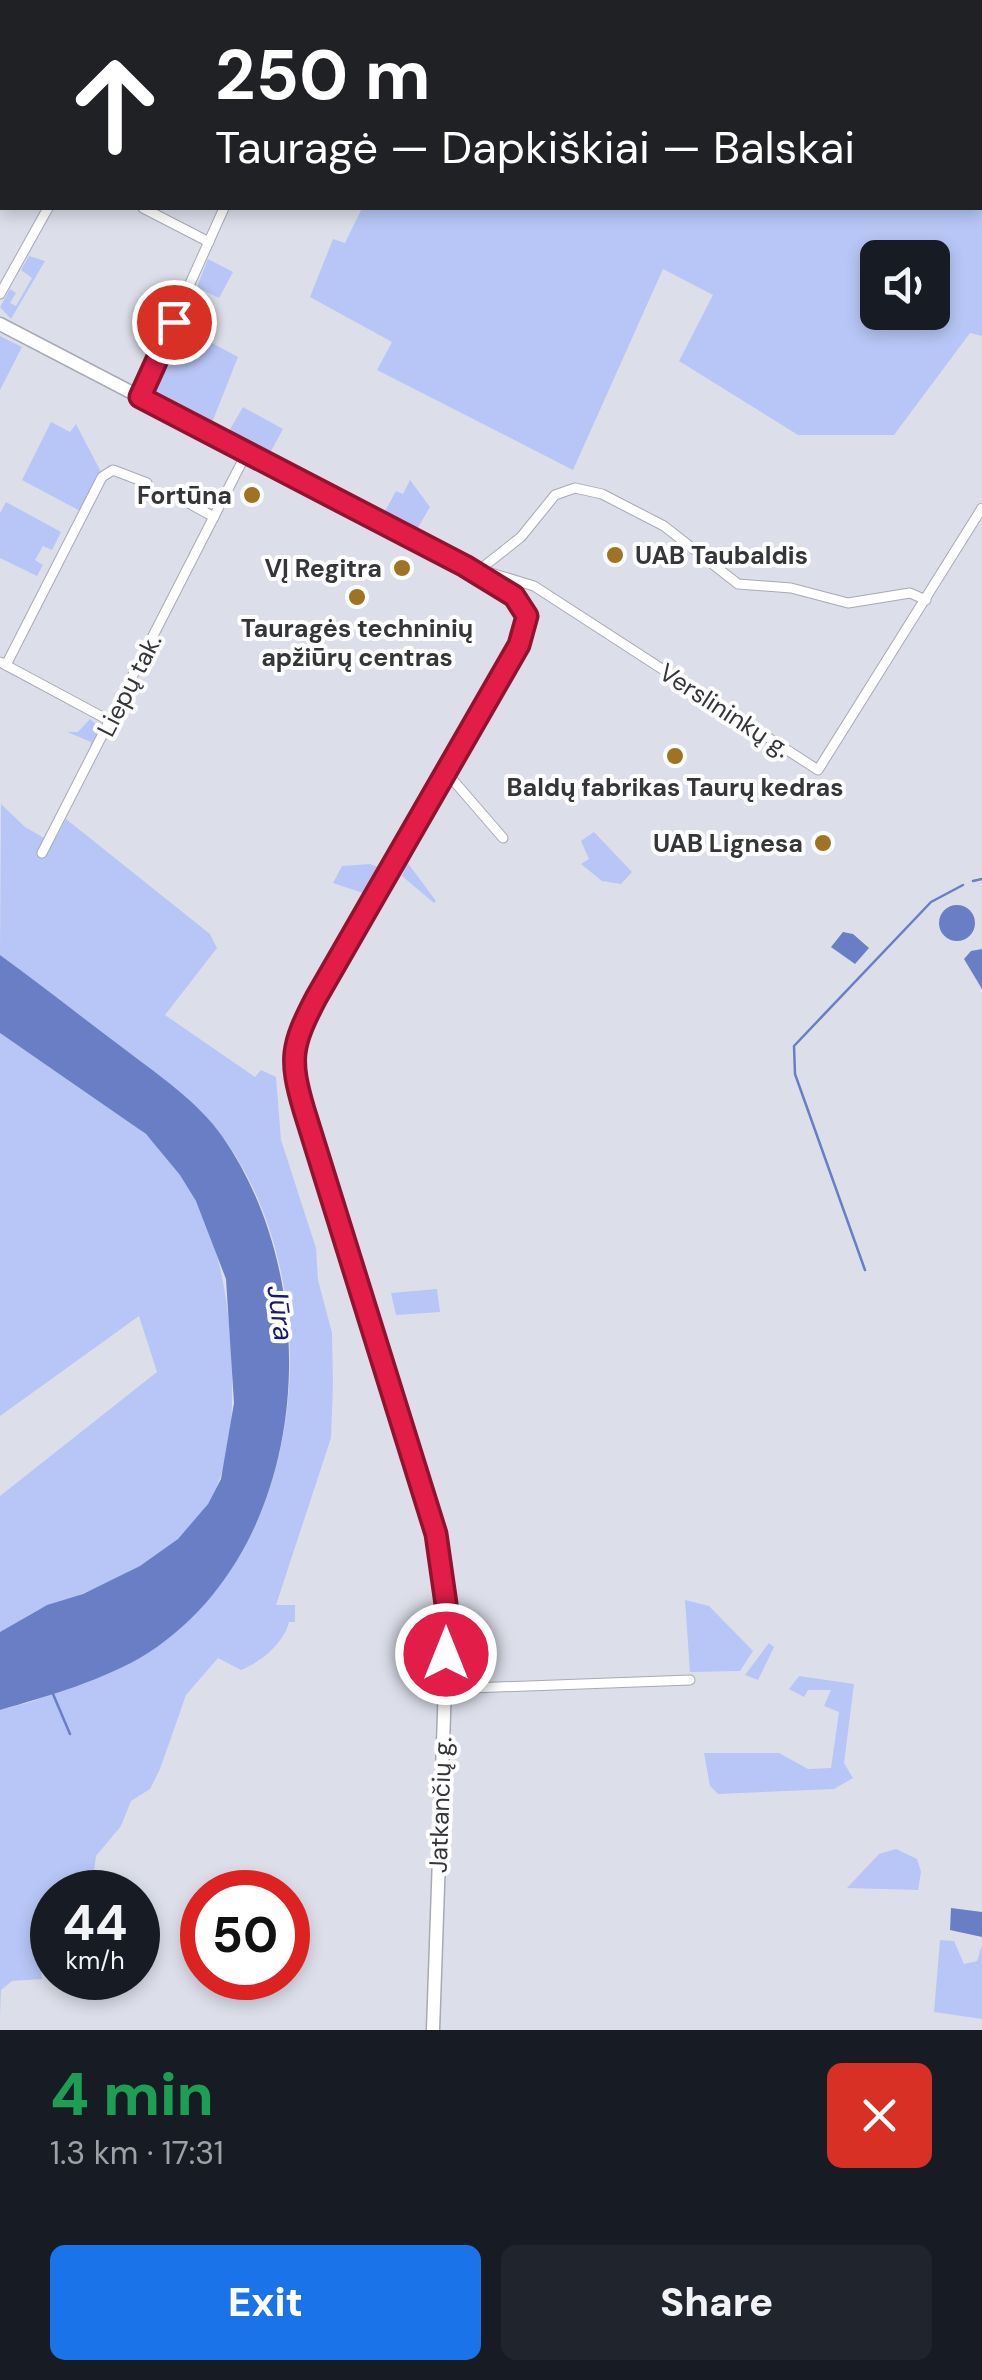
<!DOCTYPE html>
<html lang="en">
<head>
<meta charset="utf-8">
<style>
  :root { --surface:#171b24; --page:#20242c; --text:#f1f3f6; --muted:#9ea1a6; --accent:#1a73e8 }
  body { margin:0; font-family:"DM Sans",sans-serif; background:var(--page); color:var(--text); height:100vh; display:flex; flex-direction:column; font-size:38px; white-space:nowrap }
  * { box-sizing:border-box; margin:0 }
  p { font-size:32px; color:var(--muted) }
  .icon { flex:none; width:55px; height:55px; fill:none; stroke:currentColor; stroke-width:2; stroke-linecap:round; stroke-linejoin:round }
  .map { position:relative; height:2030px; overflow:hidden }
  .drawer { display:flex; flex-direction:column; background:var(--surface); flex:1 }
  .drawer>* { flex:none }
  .banner { position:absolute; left:0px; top:0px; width:982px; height:210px; box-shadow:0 5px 15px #0003; background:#202124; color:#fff; overflow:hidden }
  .fabs { position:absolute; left:860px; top:240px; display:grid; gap:20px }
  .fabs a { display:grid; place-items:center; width:90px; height:90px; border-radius:15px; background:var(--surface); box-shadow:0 5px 15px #0003; font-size:50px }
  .speed { position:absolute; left:30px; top:1870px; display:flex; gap:20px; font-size:50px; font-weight:700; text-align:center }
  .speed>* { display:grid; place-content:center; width:130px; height:130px; border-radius:50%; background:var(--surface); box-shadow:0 5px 15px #0003; line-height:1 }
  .speed small { font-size:25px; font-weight:400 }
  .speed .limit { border:15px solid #d22; background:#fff; color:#111 }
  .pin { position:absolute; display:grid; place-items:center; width:85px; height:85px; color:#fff; margin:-42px; border:5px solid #fff; border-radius:50%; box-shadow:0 2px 10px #0007 }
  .me { position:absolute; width:110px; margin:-55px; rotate:0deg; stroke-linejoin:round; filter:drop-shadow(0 0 8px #0008) }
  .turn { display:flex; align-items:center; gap:35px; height:210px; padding:0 50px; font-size:45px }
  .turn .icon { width:130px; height:130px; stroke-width:2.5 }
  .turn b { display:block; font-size:70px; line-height:85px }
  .round { display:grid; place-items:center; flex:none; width:105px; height:105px; border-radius:15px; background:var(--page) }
  .overview { display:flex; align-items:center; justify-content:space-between; height:170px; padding:0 50px }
  h1 { font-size:60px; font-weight:800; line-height:75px; color:#1e9e55 }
  .primary-button { display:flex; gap:20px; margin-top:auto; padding:20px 50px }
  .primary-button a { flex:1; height:115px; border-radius:15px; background:var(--accent); color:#fff; font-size:40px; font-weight:800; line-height:115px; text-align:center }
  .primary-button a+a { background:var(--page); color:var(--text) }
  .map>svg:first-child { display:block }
</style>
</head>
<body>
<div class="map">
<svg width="982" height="2030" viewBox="0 0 982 2030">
  <rect width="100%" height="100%" fill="#dcdfea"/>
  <g fill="#b7c6f6" fill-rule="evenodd">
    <path d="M757,0H982V336L970,333L894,435H798L679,361L713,295L663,269L573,470L377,370L392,342L310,297L333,239L345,243L362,208H980V2ZM878,258H932V312H878Z"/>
    <path d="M29,256L45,261L11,319L0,307L10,289L16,293L10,303L16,306L32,278L21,270Z"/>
    <path d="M208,259L233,272L219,298L197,287Z"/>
    <path d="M184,328L238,357L211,425L152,395L164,370L175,361L171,356Z"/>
    <path d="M0,336L22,347L0,390Z"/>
    <path d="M243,407L283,429L270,453L229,431Z"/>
    <path d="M51,422L70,432L76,424L102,474L82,512L22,480Z"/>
    <path d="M410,480L430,507L416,531L384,513L396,491L403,494Z"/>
    <path d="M6,502L61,532L52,550L43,546L35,560L43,565L37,576L0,558V513Z"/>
    <path d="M90,719L102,729L89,754L91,742L67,732H78Z"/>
    <path d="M1,804L25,827L53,843L66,819L210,934L217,948L165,1015L255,1077L261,1070L276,1077L281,1140L316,1248L318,1280L332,1333L333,1383L331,1438L276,1605H295V1622H289C284,1643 261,1662 241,1670L218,1658L186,1695L160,1769L150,1789L131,1801L121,1826L96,1856L92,1886L86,1892H52V1917L37,1938L42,1979L12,1981L1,1990L0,2015V1710C14,1706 30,1703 44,1697C71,1684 196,1612 212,1594C316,1472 315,1248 214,1126C188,1095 153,1071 121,1047C81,1016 41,985 0,955Z"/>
    <path d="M594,832L632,872L621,884L602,881L581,864L589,859L581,841Z"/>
    <path d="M407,862L436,901L434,903L402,876Z"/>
    <path d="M370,864L378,867L363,893L333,883L342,866Z"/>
    <path d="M0,1033C47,1066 100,1096 144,1133C215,1193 230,1289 232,1376C233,1429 230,1485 191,1526C163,1557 121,1578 82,1594C71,1599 57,1601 46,1606C30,1613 16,1624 0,1632V1496L157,1372L139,1316L0,1416Z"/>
    <path d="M437,1289L440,1312L396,1315L391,1293Z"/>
    <path d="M685,1600L709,1606L753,1651L740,1671L690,1672Z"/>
    <path d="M769,1643L774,1647L758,1680L745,1675Z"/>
    <path d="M799,1676L854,1684L844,1763L853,1778L834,1789L718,1794L710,1786L704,1753H779L808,1769L831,1768L839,1712L824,1706L831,1690H808L804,1697L789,1689Z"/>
    <path d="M896,1849L917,1859L921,1872L918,1890L847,1888L879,1854Z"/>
    <path d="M940,1940L954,1941L964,1964L977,1961L982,1945V2019L934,2012Z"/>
  </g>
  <g fill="#6a7ec6">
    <circle cx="957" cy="923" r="18"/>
    <path d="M843,932L853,934L869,948L855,964L831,947Z"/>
    <path d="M982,949V989L964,959L971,951Z"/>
    <path d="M0,955C43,986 84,1019 127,1051C160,1076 198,1102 222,1136C328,1287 312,1547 148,1653C105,1680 48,1696 0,1710V1632L47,1605L83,1594L140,1566L178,1539L208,1504L221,1479L234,1403L226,1279L196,1201L180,1175L146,1134L0,1033Z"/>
    <path d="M951,1908L982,1912V1937L950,1930Z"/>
  </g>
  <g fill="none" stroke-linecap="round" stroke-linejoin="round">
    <g stroke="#6a7ec6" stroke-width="2.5">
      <path d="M973,881L982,879"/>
      <path d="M865,1270L795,1074L794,1046L931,902L963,885"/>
      <path d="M53,1694L70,1734"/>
    </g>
    <g stroke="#a7aab4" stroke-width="11">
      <g id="minor">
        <path d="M179,0L184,2"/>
        <path d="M409,0L413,2"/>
        <path d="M132,2L133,0"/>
        <path d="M314,2L315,0"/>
        <path d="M0,3L1,0"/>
        <path d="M0,133L2,135"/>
        <path d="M143,208L209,242"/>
        <path d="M0,294L48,208"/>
        <path d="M139,397L224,208"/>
        <path d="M172,494L214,517"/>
        <path d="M468,566L534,586L818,770L982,508"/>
        <path d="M483,567L521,537L555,495L575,488L602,494L664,526L738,584L791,588L848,603L910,593L926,600"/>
        <path d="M0,662L110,721"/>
        <path d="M6,665L102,477L113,470L147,483"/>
        <path d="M446,772L503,838"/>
        <path d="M42,853L247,452"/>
        <path d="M445,1689L690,1680"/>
      </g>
    </g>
    <g stroke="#a7aab4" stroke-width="15">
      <path id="secondary" d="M0,324L465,566L514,597L527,615L519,645L316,999C291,1046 289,1059 304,1110L394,1390L441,1559L447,1628L433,2030"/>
    </g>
    <use href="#minor" stroke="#fff" stroke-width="9"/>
    <use href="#secondary" stroke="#fff" stroke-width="12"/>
  </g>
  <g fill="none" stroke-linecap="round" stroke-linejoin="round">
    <g stroke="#92132f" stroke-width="25">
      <path id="route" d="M174,322L140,397L465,566L514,596L527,616L519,645L316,998C291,1046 289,1059 304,1110L436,1534L446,1604V1654"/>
    </g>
    <use href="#route" stroke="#e11d48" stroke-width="18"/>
  </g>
  <g fill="#a07224" stroke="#fff" stroke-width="4">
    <circle cx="252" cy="495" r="10"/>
    <circle cx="615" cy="555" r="10"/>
    <circle cx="402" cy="568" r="10"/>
    <circle cx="357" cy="597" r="10"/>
    <circle cx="675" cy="756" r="10"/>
    <circle cx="823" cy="843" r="10"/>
  </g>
  <g text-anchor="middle" stroke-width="8" stroke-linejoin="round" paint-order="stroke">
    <g font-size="25" font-weight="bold" fill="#35363a" stroke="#fff" text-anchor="end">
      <text x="232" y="504">Fortūna</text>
      <text x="635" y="564" text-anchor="start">UAB Taubaldis</text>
      <text x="382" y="577">VĮ Regitra</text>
      <text x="357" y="637" text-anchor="middle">Tauragės techninių<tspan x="357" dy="29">apžiūrų centras</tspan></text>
      <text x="675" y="796" text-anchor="middle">Baldų fabrikas Taurų kedras</text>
      <text x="803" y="852">UAB Lignesa</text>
    </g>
    <g font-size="25" fill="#35363a" stroke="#fff">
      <text transform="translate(129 685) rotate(-63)" y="9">Liepų tak.</text>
      <text transform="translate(725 710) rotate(33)" y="9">Verslininkų g.</text>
      <text transform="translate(440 1805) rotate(-88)" y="9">Jatkančių g.</text>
    </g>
    <g font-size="28" font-style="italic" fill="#16196f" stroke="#fff">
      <text transform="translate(281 1313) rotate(82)" y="10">Jūra</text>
    </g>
  </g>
</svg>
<div class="fabs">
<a><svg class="icon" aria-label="sound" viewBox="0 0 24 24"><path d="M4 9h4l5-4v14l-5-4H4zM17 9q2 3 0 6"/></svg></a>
</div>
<div class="speed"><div>44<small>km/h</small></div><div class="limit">50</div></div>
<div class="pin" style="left:174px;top:322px;background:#d93025"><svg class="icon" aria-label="arrive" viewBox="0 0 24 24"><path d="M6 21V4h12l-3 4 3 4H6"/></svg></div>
<svg class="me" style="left:446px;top:1654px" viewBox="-20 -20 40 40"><circle r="17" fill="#e11d48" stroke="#fff" stroke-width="3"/><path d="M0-11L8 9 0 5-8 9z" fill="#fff"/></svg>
<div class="banner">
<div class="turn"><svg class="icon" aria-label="ahead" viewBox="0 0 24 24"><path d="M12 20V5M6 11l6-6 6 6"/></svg><div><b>250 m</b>Tauragė — Dapkiškiai — Balskai</div></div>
</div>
</div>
<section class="drawer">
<div class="overview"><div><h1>4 min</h1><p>1.3 km · 17:31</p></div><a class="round" style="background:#d93025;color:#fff"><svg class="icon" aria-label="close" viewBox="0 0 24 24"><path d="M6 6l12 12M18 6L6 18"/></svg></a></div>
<div class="primary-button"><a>Exit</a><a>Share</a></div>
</section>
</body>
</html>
